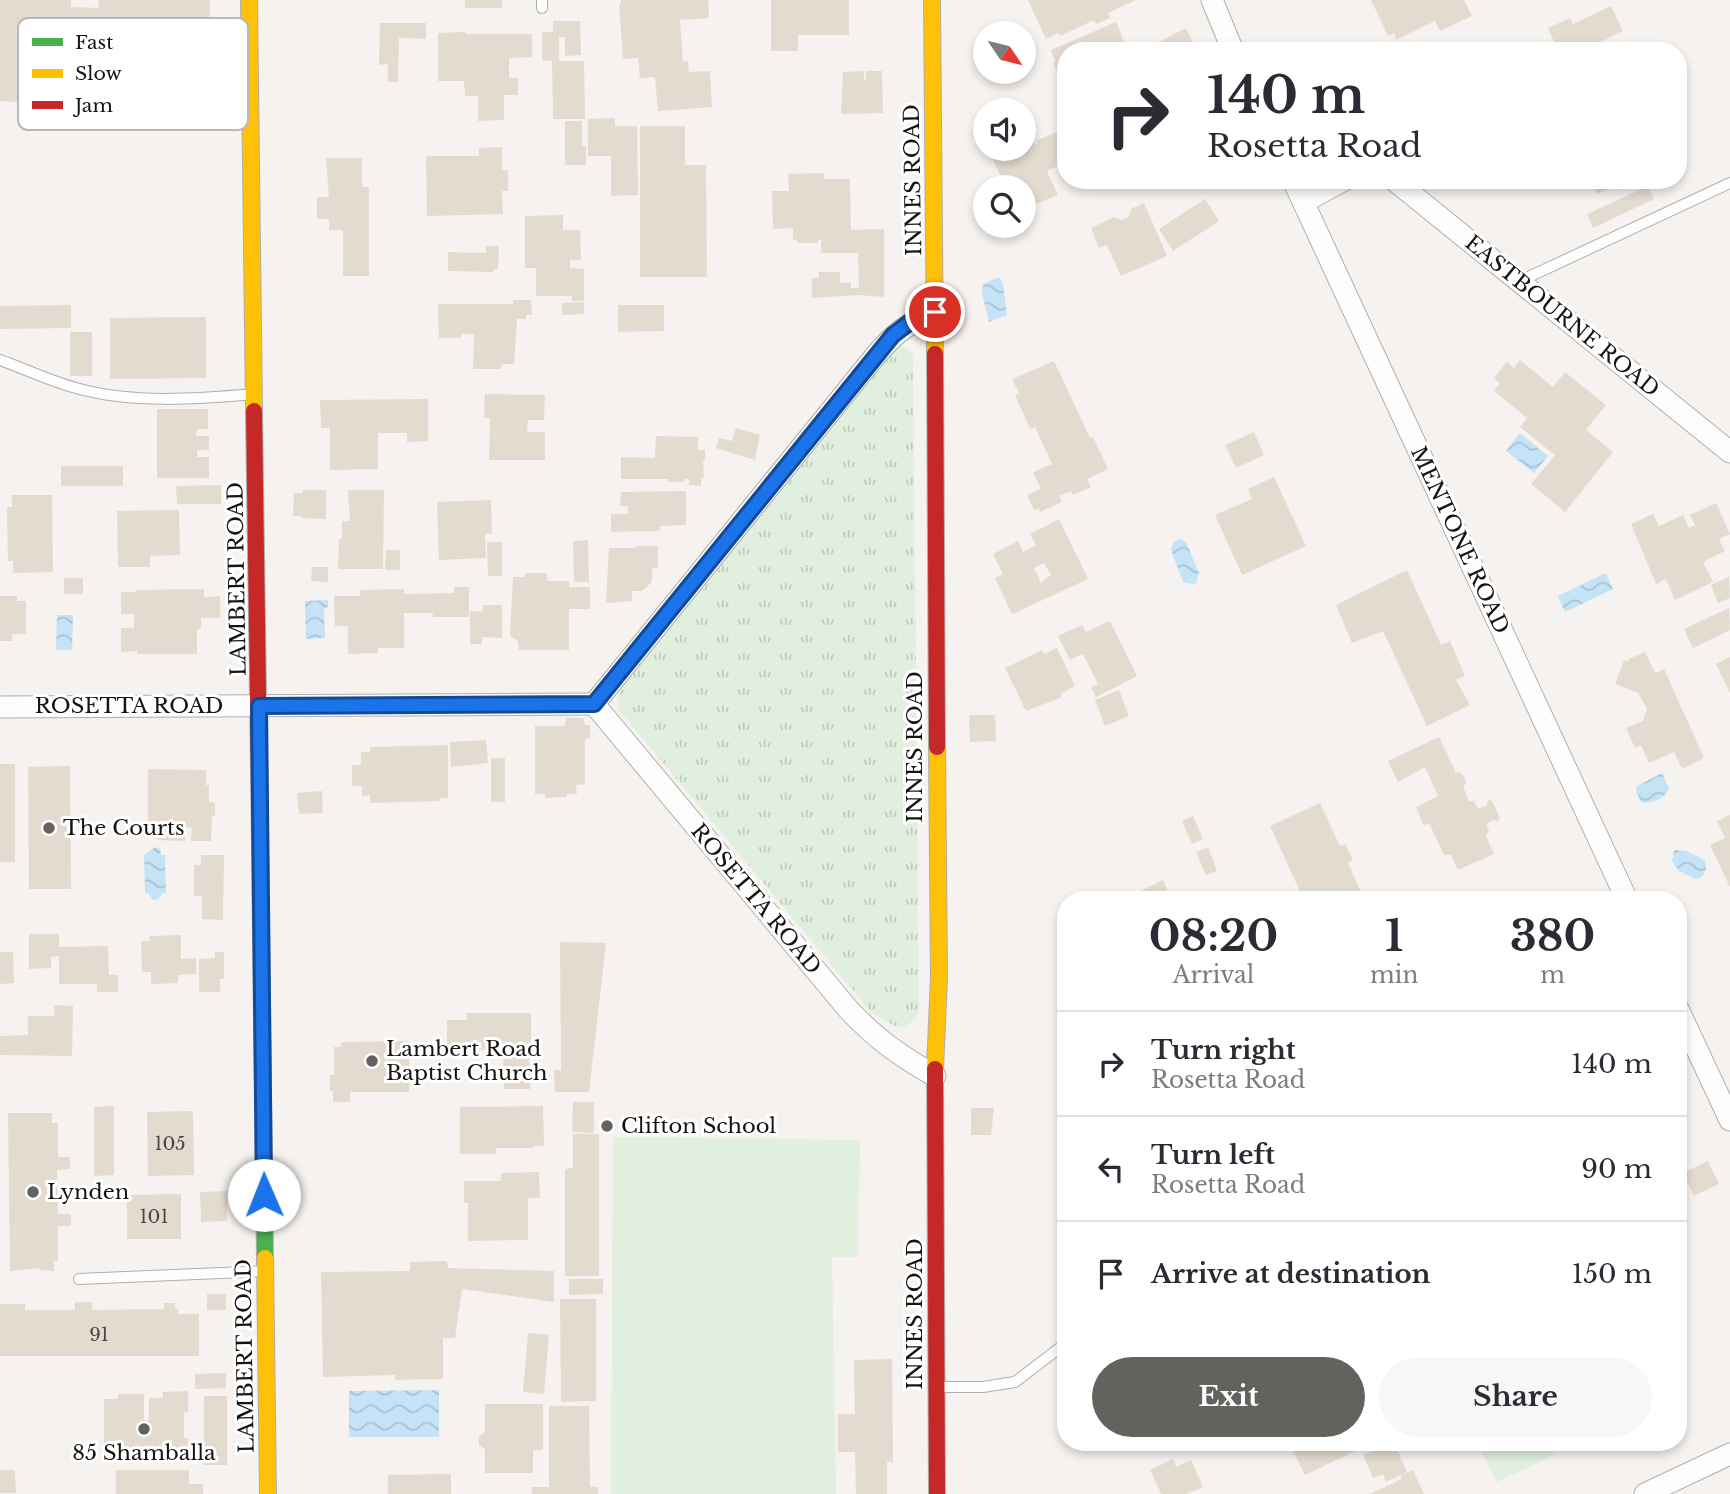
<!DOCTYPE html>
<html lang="en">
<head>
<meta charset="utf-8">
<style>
  :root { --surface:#fff; --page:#f7f7f7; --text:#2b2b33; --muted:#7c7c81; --line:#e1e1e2; --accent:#63625f }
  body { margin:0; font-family:"Libre Baskerville",serif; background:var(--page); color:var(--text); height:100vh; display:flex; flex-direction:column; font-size:26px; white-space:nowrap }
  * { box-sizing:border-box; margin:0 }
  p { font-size:23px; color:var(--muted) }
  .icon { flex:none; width:38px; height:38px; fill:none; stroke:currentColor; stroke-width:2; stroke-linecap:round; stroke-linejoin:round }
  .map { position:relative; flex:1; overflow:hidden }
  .sheet { position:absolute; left:1057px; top:891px; width:630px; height:560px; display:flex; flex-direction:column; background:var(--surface); border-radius:28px; box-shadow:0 4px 10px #0003 }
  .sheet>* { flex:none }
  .hud { position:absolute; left:1057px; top:42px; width:630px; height:147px; border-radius:28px; box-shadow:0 4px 10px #0003; background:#fff; color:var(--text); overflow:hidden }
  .needle { width:46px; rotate:125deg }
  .controls { position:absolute; left:973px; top:21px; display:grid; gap:14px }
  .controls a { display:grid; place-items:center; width:63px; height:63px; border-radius:50%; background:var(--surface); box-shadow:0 4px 10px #0003; font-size:35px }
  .pin { position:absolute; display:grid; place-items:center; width:60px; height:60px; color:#fff; margin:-30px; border:4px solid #fff; border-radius:50%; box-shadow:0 2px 7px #0007 }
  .me { position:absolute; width:77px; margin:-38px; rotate:359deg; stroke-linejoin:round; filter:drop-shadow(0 0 5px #0008) }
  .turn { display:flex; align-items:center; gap:24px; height:147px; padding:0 35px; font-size:32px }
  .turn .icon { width:91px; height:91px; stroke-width:2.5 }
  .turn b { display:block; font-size:49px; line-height:60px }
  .eta { display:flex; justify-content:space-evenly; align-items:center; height:119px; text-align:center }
  .eta b { font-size:42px; font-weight:700; line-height:49px }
  .cta { display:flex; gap:14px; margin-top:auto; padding:14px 35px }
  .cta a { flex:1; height:80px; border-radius:42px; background:var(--accent); color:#fff; font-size:28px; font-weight:700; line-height:80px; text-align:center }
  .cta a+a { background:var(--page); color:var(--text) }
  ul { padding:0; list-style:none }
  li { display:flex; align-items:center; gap:21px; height:105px; padding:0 35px; border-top:2px solid var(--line) }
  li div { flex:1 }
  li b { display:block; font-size:26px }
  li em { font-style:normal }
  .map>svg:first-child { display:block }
</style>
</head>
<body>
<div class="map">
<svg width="1730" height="1494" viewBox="0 0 1730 1494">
  <defs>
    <pattern id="park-tufts" width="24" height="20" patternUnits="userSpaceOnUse" patternTransform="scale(1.75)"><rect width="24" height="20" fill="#e0efde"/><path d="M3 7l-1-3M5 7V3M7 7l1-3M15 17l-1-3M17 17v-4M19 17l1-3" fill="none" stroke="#bfccbd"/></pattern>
    <pattern id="water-waves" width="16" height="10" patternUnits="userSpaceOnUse" patternTransform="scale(1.75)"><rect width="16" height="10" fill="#c5e3f7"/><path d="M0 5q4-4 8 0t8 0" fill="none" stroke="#a8c2d3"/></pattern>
  </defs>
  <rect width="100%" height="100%" fill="#f5f2ef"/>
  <g fill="#e0efde">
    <path d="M613,1137L860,1140L858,1257H832L836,1494H611Z"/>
    <path d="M1476,1442H1547L1554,1455L1497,1482Z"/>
  </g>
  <path fill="url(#park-tufts)" d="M902,346L909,350L913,356L919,1010C915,1021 910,1025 898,1028L872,1013L618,709L619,689L894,349Z"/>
  <g fill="url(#water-waves)">
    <path d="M999,277L1003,283L1007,315L989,322L982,293L983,284Z"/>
    <path d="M1520,433L1548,456L1534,473L1506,451Z"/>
    <path d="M1179,539L1186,542L1199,573L1196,583L1193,584L1183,582L1171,550L1174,542Z"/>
    <path d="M1606,573L1613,589L1565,612L1558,596Z"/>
    <path d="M328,600V607L324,608L325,638L306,639L305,601Z"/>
    <path d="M57,615H73L72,650H56Z"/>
    <path d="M1662,773L1669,789C1663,800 1654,802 1642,803L1636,792L1637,786Z"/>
    <path d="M155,847L160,849L161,855H165L166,893H163L157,900L152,899L148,893H145L144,855Z"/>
    <path d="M1674,850L1686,851L1705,860L1706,869L1702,877L1695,879L1679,871L1672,861Z"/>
    <path d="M439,1390V1437H349V1391Z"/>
  </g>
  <g fill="#e4dbd0" fill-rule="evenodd">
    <path d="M0,0H71V7L98,8L99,0H210L208,74L199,102L173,110L0,101ZM70,43L98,44L97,59H70ZM161,43L179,44V65H160Z"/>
    <rect x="465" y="0" width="37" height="8"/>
    <path d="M621,0H708L709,18L680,20L683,62L688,61L689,72L710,71L712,107L658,111L655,77L640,78L638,58L623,59L619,4H621Z"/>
    <path d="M771,0H849V35H798V51H771Z"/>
    <path d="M1028,0H1136L1108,13L1110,18L1096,24L1094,20L1060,36L1058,33L1046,39Z"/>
    <path d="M1371,0H1464L1472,16L1440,31L1435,21L1396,40L1394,33L1388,36Z"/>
    <path d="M1611,6L1623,31L1589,47L1591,51H1558L1548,28L1570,18L1573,24Z"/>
    <path d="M553,21H580L581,55L565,56V37H559V61H584L585,119H553L552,61L542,60V32H553Z"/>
    <path d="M1116,22L1128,51H1066V92L1053,63L1055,62L1051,50Z"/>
    <path d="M380,23H426V39L399,38L398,82H388V64L379,65Z"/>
    <path d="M1186,28L1195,47L1188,51H1158L1155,44Z"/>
    <path d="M465,32V34H532V57L509,58V78H518V95H504V120L478,121V96H465L464,81H438V33Z"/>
    <path d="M864,71V80H866V71H882L883,113L841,114L843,72Z"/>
    <path d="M615,118V126H637L638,195L611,196V156H588V119Z"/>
    <path d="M565,121H582V146H586V165H565Z"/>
    <path d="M640,126H685V165H706L707,277H640Z"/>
    <path d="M1059,131L1066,147V162L1047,171L1058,195L1024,209V187H1011L1010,185L1005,187L989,150L1024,149V135L1030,132L1035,145L1038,144L1036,141Z"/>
    <path d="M502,147V170H508V191H502L503,214L427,216L426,156H479V148Z"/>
    <path d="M326,158H362V187H369V276H343V230H329V219H317V197H329Z"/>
    <path d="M824,173V179H850L851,230L884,229V297L859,295L812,298V278H819V272H840V283L851,282V288H859L858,253H821V239L818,240V243H797V240H793V228L773,229L772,191H789L788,174Z"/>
    <path d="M1591,180H1638L1618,190L1616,186L1597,194Z"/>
    <path d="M1648,186L1654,199L1593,228L1587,214Z"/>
    <path d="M1205,199L1219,221L1173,251L1159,229Z"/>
    <path d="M1144,203L1167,256L1121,276L1107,245L1099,248L1091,228L1114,217L1122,220L1129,217L1131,209Z"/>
    <path d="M563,215V230H580L581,260H570V268L584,269V301H572V296H536V268H525V216Z"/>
    <path d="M486,246H499L498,269H494V272L448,271V252L486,253Z"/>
    <path d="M513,300H531L532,315H526V319H517L514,364H502L501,369H473L474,334H461V338H439L438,304H513Z"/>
    <path d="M584,302V314L562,315V303Z"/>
    <path d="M71,305V328L0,329V306Z"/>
    <path d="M618,305H664V331L618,332Z"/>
    <path d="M206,317V378L110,379V318Z"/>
    <rect x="70" y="332" width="22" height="44"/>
    <path d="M1520,360L1553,387L1565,372L1606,405L1586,430L1613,452L1565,512L1531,484L1555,455L1520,427L1527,418L1494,391L1500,383L1494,378L1507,362L1514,368Z"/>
    <path d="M1054,361L1090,438L1093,437L1108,469L1087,479L1091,487L1073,495L1071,491L1059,496L1062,502L1040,512L1039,508L1034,510L1027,495L1041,489L1033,472L1052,464L1035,427L1030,429L1015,395L1019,393L1012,379Z"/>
    <path d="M485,394L545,395L544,420H528L527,432H545V460H489L490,418H484Z"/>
    <path d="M428,399V441L407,442V433H378V469L330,470V428H321L320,400Z"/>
    <path d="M157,409H208V429H197L196,436H209V450H197V457H209V478H157Z"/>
    <path d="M736,428L760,435L755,460L716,448L719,438L732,441Z"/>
    <path d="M1254,432L1264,455L1236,468L1225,445Z"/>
    <path d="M656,436L698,437V450H705V461H703L704,478H701V486L689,485V479H685L684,482H668V479H621V457L655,458Z"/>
    <rect x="61" y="466" width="62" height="20"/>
    <path d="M1274,477L1306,546L1242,575L1215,515L1252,499L1248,489Z"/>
    <path d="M221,485V504H177L176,486Z"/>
    <path d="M303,490H326V519L302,518V516H293L294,493H303Z"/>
    <path d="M348,490H384L383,569H338L339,539H342V521H350Z"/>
    <path d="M686,491V525L659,526L660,531L611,532V514H628V506H620L621,492Z"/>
    <path d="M12,495H52L53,572L13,573V561H8L7,507H12Z"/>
    <path d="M491,500L492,534H485L486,558L439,560L437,502Z"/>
    <path d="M1716,503L1730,534L1719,539L1725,551L1703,562L1713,582L1675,600L1666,579L1656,584L1631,524L1653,514L1659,526L1683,515L1689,528L1695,525L1690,515Z"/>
    <path d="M179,510L180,555L150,556V567H118L117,511Z"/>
    <path d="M1059,519L1088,579L1012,614L995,578L1003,574L993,554L1018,541L1023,552L1036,545L1030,534ZM1044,563L1051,575L1041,583L1034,568Z"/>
    <path d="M588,540L589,582H574L573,541Z"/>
    <path d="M487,542H502V576H488Z"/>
    <path d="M636,546H658V568H652V582L642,591H632V601L606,603L609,548H637Z"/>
    <path d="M386,550H400V570H385Z"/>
    <path d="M312,567H328V582L311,581Z"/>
    <path d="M1407,570L1441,645L1450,641L1465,676L1456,680L1470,705L1427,726L1383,631L1352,643L1336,605Z"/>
    <path d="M525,573H547V581H569V587H590V609H569V650H519L518,641L510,636L513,577H525Z"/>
    <path d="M1729,577L1730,598L1718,603L1711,585Z"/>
    <rect x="64" y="578" width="19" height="16"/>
    <path d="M454,587H469V617H432L433,613H404V648H378V653L348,654V626H335L334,596H360V590L404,589V594L454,593Z"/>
    <path d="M204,589V597L220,596V618H201V629H197V654H137V651L121,652V628H134V614H121V592H136L137,590Z"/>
    <path d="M0,596H17V601H26V634H12V641H0Z"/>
    <path d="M483,605H502V638L482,637V644H470V611L482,612Z"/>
    <path d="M1729,608L1730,630L1693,648L1684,629Z"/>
    <path d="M1110,621L1137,676L1096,697L1091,687L1098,684L1083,654L1070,660L1058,636L1082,625L1086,632Z"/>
    <path d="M1057,648L1075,686L1060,694L1062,697L1026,711L1005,668L1042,650L1044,654Z"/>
    <path d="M1645,652L1655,673L1664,669L1704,758L1682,769L1674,752L1649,763L1641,745L1635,748L1626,728L1643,721L1647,709L1638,693L1615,684L1624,660L1628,662L1629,659Z"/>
    <path d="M1730,657V693L1716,664Z"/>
    <path d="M1119,690L1129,716L1105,726L1095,700Z"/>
    <path d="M969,715H995L996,741L970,742Z"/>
    <path d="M566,718H583L585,725H590V738L585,739V784L576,785L577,794H567V797L545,798V794H535V726H565Z"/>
    <path d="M1439,737L1456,773L1460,772L1465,778L1466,783L1463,786L1469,801H1474L1478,809L1487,805L1488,800L1492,801L1500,818L1497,822L1494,820L1486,824L1489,831L1486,836L1494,854L1458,870L1451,855H1444L1429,823L1424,826L1416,807L1438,796L1425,767L1398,782L1388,761Z"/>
    <path d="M486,740L488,763L451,767L450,742Z"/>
    <path d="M448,745V798H440V801L370,803V795L362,796V786H352V765H361V752H370V747Z"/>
    <rect x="491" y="758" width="14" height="44"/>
    <rect x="0" y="764" width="15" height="98"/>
    <path d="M70,766L71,889H29L28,767Z"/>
    <path d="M148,769L206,770V785H209V802L215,803V816H212L211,841H191L192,828L185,827V841L158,840V829H148Z"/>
    <path d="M322,791L323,813L299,814L297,793Z"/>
    <path d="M1320,803L1340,846L1345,844L1353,860L1348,863L1363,897L1357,900H1304L1270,826Z"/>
    <path d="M1730,815V887L1710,845L1725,838L1717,821Z"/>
    <path d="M1193,816L1203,839L1192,844L1182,821Z"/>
    <path d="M1208,847L1217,871L1206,875L1196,852Z"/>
    <path d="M201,855H224L223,920L202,919V896H194V865H201Z"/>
    <path d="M1163,880L1172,900H1122Z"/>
    <path d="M29,934H59V947L108,946L109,975H118V992H97V984H59V956L51,957V968L29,969Z"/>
    <path d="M181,935V959L196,958V974L178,975V983L151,984V972H142L141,941H150L149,936Z"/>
    <path d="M560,942L606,943L589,1092H555L554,1070H561Z"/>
    <path d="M0,952H13L14,983L0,984Z"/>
    <path d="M215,952H224V979H220V992H199V959L215,958Z"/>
    <path d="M54,1005L73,1006L72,1056L0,1055V1036L28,1035V1016H55Z"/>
    <path d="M466,1013H531V1049L447,1050V1020H467Z"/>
    <path d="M409,1041V1092H350V1102H333V1091H330V1075H334V1047H341V1042Z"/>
    <path d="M503,1057H529L530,1089H504Z"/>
    <path d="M573,1102H594V1133L572,1132Z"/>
    <path d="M114,1106V1175L94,1176V1107Z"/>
    <path d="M543,1106L544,1146H534V1148H496V1154H460V1107Z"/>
    <path d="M971,1108H994L991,1135H971Z"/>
    <path d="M193,1111L194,1175L148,1176L147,1112Z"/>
    <path d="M8,1113H52V1123H58V1157H70V1169L57,1170L58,1214H71V1226H58V1261H54V1271L40,1270V1268L10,1271Z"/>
    <path d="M573,1134H599V1276H565V1169L573,1168Z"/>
    <path d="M1708,1161L1719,1184L1694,1196L1683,1173Z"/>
    <path d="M539,1172L540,1198H528V1240L468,1241V1203H464V1181H501V1173Z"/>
    <path d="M227,1191V1221L201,1222L200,1192Z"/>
    <path d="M181,1194V1239H127V1195Z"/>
    <path d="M447,1261L448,1268L554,1271V1302L462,1289L455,1338H443V1379L395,1380V1375L323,1377L321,1272L410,1271V1262Z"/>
    <path d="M569,1279H603V1294L569,1295Z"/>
    <rect x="207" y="1294" width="19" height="16"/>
    <path d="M560,1299H596V1401L561,1402Z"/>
    <path d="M75,1302H92V1310L164,1309V1303H175V1309H178V1314H199V1356H0V1304H25V1310H75Z"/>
    <path d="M528,1333L549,1335L544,1394L523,1392Z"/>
    <path d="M892,1359L893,1462H887V1494H856L855,1452H838V1414H855L854,1360Z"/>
    <path d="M226,1373V1388L195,1389V1374Z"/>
    <path d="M188,1391V1413L184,1412V1438H188V1459H113V1452H104V1399H118V1394H144V1420H149V1398H163V1392Z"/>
    <rect x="204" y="1396" width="23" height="69"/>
    <path d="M485,1404H543V1450H533V1473H485V1449L479,1445V1436L485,1432Z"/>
    <path d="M549,1406H589L590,1487H598V1494H532V1487H549Z"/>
    <path d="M1289,1442H1369L1370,1444L1305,1475Z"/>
    <path d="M1391,1442H1394L1407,1472L1386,1482L1383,1474L1373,1478L1363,1455Z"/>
    <path d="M1173,1459L1176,1467L1191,1460L1203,1487L1187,1494H1161L1150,1470Z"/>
    <path d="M0,1470H15L16,1493H0Z"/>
    <path d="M116,1470H189V1484H203V1494H116Z"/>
    <path d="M1413,1470L1424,1494H1370L1402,1479L1400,1476Z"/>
    <path d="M451,1474V1494H388V1475Z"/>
  </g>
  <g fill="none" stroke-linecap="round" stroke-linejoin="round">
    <g stroke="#b0aeab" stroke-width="12">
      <g id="lane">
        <path d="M542,0V8"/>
        <path d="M1520,281L1730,183"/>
        <path d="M0,360C25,369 50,381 76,388C133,404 196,399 254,394"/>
        <path d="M79,1279L265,1271"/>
        <path d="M937,1387H983L1015,1382L1066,1343"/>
      </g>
    </g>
    <g stroke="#b0aeab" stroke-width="23">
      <g id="street">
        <path d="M1212,0L1233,51"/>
        <path d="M1293,180L1627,900"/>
        <path d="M1394,180L1730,452"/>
        <path d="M1304,202L1344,180"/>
        <path d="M594,704L876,355C895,333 908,323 935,312"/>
        <path d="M594,704L848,1009C877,1040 899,1055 935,1076"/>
        <path d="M0,707L594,704"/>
        <path d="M1678,1009L1730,1120"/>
        <path d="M1645,1494L1730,1454"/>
      </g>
    </g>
    <g stroke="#b0aeab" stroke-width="18">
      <path id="fast" d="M259,767L265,1258"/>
    </g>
    <g stroke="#b0aeab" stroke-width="18">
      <g id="slow">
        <path d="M249,0L254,411"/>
        <path d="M932,0L935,354"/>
        <path d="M935,1069L939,977L937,747"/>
        <path d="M265,1258L268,1494"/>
      </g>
    </g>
    <g stroke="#b0aeab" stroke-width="18">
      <g id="jam">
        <path d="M935,354L937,747"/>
        <path d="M254,411L259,767"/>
        <path d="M935,1069L937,1494"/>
      </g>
    </g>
    <use href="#lane" stroke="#fefdfd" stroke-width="10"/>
    <use href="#street" stroke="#fefdfd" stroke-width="21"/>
    <use href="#fast" stroke="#4caf50" stroke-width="16"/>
    <use href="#slow" stroke="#ffc107" stroke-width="16"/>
    <use href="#jam" stroke="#c62828" stroke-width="16"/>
  </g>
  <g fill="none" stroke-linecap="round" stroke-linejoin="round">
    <g stroke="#114b97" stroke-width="18">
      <path id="route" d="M264,1195L259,706L594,704L893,335L910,322L935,312"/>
    </g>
    <use href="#route" stroke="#1a73e8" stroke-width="12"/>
  </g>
  <g fill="#63625f" stroke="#fff" stroke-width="2.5">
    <circle cx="49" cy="828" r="7"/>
    <circle cx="372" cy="1061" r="7"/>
    <circle cx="607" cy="1126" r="7"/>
    <circle cx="33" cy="1192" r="7"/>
    <circle cx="144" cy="1429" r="7"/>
  </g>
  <g text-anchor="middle" stroke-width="6" stroke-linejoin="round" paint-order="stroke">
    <g font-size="18" fill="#4a4742">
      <text x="170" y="1150">105</text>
      <text x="154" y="1223">101</text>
      <text x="99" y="1341">91</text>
    </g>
    <g font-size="21" fill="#151412" stroke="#fff">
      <text transform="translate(913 180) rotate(-91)" y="7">INNES ROAD</text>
      <text transform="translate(1562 316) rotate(39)" y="7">EASTBOURNE ROAD</text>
      <text transform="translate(1460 540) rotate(65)" y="7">MENTONE ROAD</text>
      <text transform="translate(237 579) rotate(-91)" y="7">LAMBERT ROAD</text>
      <text x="129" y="713">ROSETTA ROAD</text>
      <text transform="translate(915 747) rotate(-90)" y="7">INNES ROAD</text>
      <text transform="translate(756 899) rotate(50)" y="7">ROSETTA ROAD</text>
      <text transform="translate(915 1314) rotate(-90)" y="7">INNES ROAD</text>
      <text transform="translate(245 1356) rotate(-91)" y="7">LAMBERT ROAD</text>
    </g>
    <g font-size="21" fill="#151412" stroke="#fff" text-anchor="start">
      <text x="63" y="835">The Courts</text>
      <text x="386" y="1056">Lambert Road<tspan x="386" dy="24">Baptist Church</tspan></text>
      <text x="621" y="1133">Clifton School</text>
      <text x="47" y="1199">Lynden</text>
      <text x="144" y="1460" text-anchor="middle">85 Shamballa</text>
    </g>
  </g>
  <rect x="18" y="18" width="230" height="112" rx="10" fill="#fff" stroke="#b9b8b8" stroke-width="2"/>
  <rect x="32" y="38" width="31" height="8" fill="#4caf50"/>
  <rect x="32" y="69" width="31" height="9" fill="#ffc107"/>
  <rect x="32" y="101" width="31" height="8" fill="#c62828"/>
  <g font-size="19" fill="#151412">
    <text x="75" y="49">Fast</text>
    <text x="75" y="80">Slow</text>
    <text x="75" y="112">Jam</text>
  </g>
</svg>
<div class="controls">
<a><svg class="needle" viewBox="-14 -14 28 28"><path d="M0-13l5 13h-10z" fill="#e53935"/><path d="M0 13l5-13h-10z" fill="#7c7c81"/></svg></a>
<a><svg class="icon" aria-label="sound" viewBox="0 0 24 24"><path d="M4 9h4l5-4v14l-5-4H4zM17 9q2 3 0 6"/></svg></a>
<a><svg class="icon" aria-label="search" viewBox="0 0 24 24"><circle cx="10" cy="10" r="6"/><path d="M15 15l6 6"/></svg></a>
</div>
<div class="pin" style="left:935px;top:312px;background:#d93025"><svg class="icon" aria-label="arrive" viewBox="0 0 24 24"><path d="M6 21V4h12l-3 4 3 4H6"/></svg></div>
<svg class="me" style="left:264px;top:1195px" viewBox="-20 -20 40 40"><circle r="19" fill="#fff"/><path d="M0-13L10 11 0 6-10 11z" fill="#1a73e8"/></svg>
<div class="hud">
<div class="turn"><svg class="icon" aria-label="right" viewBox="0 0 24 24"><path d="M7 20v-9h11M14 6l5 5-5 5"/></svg><div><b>140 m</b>Rosetta Road</div></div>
</div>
<section class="sheet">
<div class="eta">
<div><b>08:20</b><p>Arrival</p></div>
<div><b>1</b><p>min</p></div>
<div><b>380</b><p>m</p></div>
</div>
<ul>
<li><svg class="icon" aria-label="right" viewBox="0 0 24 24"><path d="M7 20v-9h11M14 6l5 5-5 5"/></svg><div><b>Turn right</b><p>Rosetta Road</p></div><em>140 m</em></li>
<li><svg class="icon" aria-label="left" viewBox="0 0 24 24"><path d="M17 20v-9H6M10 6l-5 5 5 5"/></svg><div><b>Turn left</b><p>Rosetta Road</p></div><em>90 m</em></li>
<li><svg class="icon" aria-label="arrive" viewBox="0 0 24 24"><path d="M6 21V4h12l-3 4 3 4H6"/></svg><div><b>Arrive at destination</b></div><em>150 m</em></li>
</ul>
<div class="cta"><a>Exit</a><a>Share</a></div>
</section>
</div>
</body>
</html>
